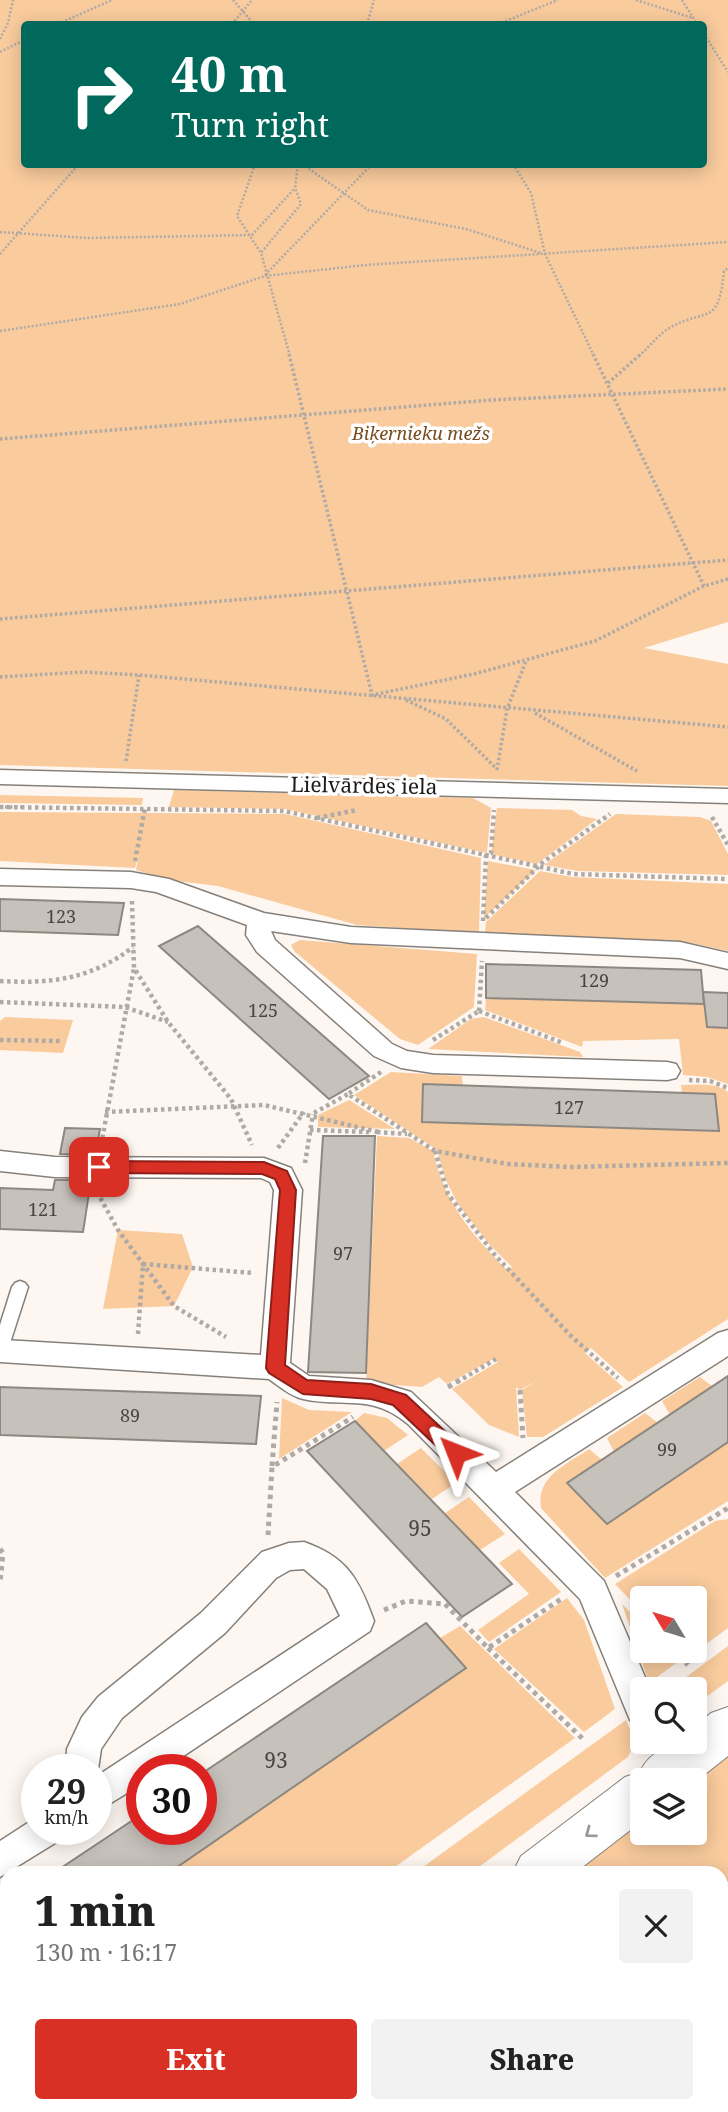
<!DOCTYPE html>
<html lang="en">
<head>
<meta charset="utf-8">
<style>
  :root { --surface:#fff; --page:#f2f2f2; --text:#222; --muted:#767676; --accent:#d93025 }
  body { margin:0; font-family:"Noto Serif",serif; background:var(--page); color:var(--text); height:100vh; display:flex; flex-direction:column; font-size:26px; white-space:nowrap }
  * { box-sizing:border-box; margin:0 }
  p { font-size:23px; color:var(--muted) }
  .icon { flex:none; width:38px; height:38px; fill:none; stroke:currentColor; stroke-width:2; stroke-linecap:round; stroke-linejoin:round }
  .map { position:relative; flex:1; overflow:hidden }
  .panel { position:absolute; left:0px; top:1866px; width:728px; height:247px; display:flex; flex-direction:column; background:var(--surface); border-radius:21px 21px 0 0; box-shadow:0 4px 18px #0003 }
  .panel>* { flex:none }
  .top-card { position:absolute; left:21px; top:21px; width:686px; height:147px; border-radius:7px; box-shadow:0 4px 18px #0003; background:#00695c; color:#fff; overflow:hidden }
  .needle { width:46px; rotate:308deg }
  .fabs { position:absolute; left:630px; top:1586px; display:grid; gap:14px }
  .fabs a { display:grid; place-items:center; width:77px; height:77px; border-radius:7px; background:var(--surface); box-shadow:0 4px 18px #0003; font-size:35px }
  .speed { position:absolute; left:21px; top:1754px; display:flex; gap:14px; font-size:35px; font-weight:700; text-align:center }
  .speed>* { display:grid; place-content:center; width:91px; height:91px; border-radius:50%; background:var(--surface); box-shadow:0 4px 18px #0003; line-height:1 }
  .speed small { font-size:18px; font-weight:400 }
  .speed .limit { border:10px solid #d22; background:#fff; color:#111 }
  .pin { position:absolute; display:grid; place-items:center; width:60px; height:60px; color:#fff; margin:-30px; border-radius:14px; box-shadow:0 4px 10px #0006 }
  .me { position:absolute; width:77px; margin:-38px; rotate:315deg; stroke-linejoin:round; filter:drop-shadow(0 0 5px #0008) }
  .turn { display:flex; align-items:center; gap:24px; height:147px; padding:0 35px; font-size:32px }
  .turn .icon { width:91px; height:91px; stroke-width:2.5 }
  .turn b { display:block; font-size:49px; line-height:60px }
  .round { display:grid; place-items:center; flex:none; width:74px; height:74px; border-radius:7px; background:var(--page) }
  .overview { display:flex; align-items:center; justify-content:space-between; height:119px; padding:0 35px }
  h1 { font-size:42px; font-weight:800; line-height:52px }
  .cta { display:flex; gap:14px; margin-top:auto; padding:14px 35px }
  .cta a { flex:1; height:80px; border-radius:7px; background:var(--accent); color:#fff; font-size:28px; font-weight:800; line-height:80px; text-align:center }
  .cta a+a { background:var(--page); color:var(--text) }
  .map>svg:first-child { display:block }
</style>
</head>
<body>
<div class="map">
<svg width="728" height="2112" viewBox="0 0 728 2112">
  <rect width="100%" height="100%" fill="#fef7f1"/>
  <g fill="#f9cb9d" fill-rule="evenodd">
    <path d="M0,0H728V622L644,648L728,664V786L0,765ZM24,24H704V164H24Z"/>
    <path d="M174,790L473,798L491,808L487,853L285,809L169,807Z"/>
    <path d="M0,795L143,798L142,805L0,803Z"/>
    <path d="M497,808L572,810L581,816L597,819L537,864L491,854Z"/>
    <path d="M0,812L285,814L481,858L479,933L357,925L218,886L168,880L136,870L139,852L135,868L0,861Z"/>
    <path d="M616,814L700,817L711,821L728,854V875L578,871L544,865Z"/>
    <path d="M488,861L536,870L484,918Z"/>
    <path d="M540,871L572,877L728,884V951L687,942L485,932L486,922Z"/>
    <path d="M300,940L477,954L474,1007L418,1045L400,1039L295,952L291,945Z"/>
    <path d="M486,998L705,1004L728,1028V1084L707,1077L683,1075L679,1039L583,1041L582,1047L485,1010Z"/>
    <path d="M5,1017L73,1020L63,1053L0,1050V1021Z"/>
    <path d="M484,1017L580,1052L583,1057L428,1049L471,1019Z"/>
    <path d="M391,1072L462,1076L463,1086L423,1085L422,1122L718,1131L715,1094L682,1093L681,1085C697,1085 715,1082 728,1092V1319L629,1382L591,1348L585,1353L623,1387L543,1437H527L522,1390L538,1380L520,1390L516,1387L519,1437L489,1425L452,1389L498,1362L495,1358L447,1384L439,1377L422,1387L366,1383L377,1136L409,1138L433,1151C444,1202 471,1234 507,1270L512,1267L490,1245L458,1204L445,1178L437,1150L354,1095Z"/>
    <path d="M349,1100L395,1129L318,1127V1115Z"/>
    <path d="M118,1230L182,1234L193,1267L174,1306L103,1309Z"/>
    <path d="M700,1377L712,1386L670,1415L662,1401Z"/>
    <path d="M282,1398L309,1410L352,1412L279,1459Z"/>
    <path d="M364,1413L387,1418L408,1435L384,1451L355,1421Z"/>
    <path d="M645,1413L658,1423L614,1452L607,1438Z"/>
    <path d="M728,1442V1501L605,1578L541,1508C536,1476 566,1465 589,1449L602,1460L567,1484L607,1524Z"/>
    <path d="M421,1448L456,1483L432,1499L397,1464Z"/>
    <path d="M469,1497L505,1534L480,1550L445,1513Z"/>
    <path d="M728,1519V1628L687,1658L679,1650H695V1598H642V1612L615,1584L715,1521Z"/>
    <path d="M519,1549L561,1592L489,1642L478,1630L529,1594L499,1563Z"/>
    <path d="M567,1598L584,1620L615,1709L584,1732L494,1649Z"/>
    <path d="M622,1604L642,1624V1650H668L679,1661L649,1683Z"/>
    <path d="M460,1626L575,1738L388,1872H170L466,1668L440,1638Z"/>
    <path d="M728,1646V1681L695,1705V1689H670Z"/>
    <path d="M626,1720L635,1742L628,1757L472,1872H416Z"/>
    <path d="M728,1754V1881L721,1886V1872H571L642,1819V1832H695V1780Z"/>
    <path d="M264,2105H367L368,2112H255Z"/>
  </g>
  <g fill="#c7c1bb" stroke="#8d8781" stroke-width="2">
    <path d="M0,899L124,903L118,935L0,931Z"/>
    <path d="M198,926L369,1076L329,1099L159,946Z"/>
    <path d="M486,964L701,970L704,1004L486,998Z"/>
    <path d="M703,992L728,993V1028L707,1027Z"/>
    <path d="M423,1084L715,1094L719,1131L422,1122Z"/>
    <path d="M65,1128L100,1129L95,1155L60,1154Z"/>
    <path d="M323,1136H375L366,1373L308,1372Z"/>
    <path d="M55,1180H91L83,1232L0,1229V1188L53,1190Z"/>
    <path d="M728,1376V1442L607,1524L567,1483Z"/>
    <path d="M0,1387L261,1396L256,1444L0,1435Z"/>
    <path d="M355,1421L491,1562L512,1584L462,1617L307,1451Z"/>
    <path d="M426,1623L466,1668L170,1872H55L142,1814V1829H201V1774Z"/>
  </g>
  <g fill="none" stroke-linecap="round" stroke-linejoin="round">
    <g stroke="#86807a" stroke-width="3">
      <path id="lane" d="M20,1281L25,1283L28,1287L9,1346L12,1352L10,1356L0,1357V1325L12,1287L15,1283Z"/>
    </g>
    <g stroke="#86807a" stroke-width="3">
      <g id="street">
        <path d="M0,770L728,789V803L0,784Z"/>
        <path d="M0,869L131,872L169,879L264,913L351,927L680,942L728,953V969L680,958L351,943L271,931L275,940L392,1044L407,1051L433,1055L667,1062L676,1064L680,1071L676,1078L667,1080L433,1073L401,1068L374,1056L257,952L246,935L247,925L156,892L131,888L0,885Z"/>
        <path d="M0,1151L55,1157L264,1158L291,1168L302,1190L290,1363L309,1376L371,1380L411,1392L496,1472L718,1333L728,1330V1356L515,1492L604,1581L650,1689H642V1724L630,1720L580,1599L408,1424C371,1393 345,1408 303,1399C290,1396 279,1386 269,1379L0,1362V1342L4,1340L261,1355L274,1190L270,1182L261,1178L55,1177L0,1171Z"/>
        <path d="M304,1542C347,1557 359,1579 374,1621L370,1631L164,1769H142V1784L96,1812V1769H66L67,1749L82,1717L98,1697L201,1613L262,1552L289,1543ZM304,1569L327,1589L340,1616L97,1776L101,1749L122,1718L225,1633L276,1578L290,1570Z"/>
        <path d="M646,1741H685L699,1763L694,1774L682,1778L670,1774Z"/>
        <path d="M37,1817V1829H65L60,1840L0,1877V1841Z"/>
        <path d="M0,2025L7,2028V2072L0,2070Z"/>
        <path d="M21,2105H60L63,2112H24Z"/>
      </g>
    </g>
    <g stroke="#86807a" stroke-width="2">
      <g id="secondary">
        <path d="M728,1707V1756L695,1782L642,1780V1821L576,1872H513L521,1856L625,1777L640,1772C649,1751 674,1741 695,1741V1726L711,1713Z"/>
        <path d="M728,1887V1937L721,1940V1890Z"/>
        <path d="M193,2105H253L251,2112H190Z"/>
        <path d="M359,2105H413L412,2112H358Z"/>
        <path d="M452,2105H510L508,2112H449Z"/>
      </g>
    </g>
    <g stroke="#afaaa5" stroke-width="2.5" stroke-dasharray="2 2" stroke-linecap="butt">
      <path d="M233,0L254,24"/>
      <path d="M636,0L693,18"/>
      <path d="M682,0L697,24"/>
      <path d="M58,24L112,0"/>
      <path d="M232,24L252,0"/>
      <path d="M367,24L374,0"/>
      <path d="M498,24L558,0"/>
      <path d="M704,34L728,72"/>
      <path d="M0,39L8,23L13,0"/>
      <path d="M0,52L24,40"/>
      <path d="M255,164L237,216L261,253"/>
      <path d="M302,164L368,210L466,229L541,253"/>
      <path d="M513,164L531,193L545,254L594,356"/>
      <path d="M0,232L87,238L252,235L295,188"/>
      <path d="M0,254L79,164"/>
      <path d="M265,275L372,164"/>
      <path d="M0,331L180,304L265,276L365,265L728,242"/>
      <path d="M290,356L261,253L301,204L295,188L298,164"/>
      <path d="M639,356C649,347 660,333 671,327C709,307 718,327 724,271L728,268"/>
    </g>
    <g stroke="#afaaa5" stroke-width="3.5" stroke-dasharray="2.5 2.5" stroke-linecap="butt">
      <path d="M289,354L372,695L474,674L595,641L704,586L728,579"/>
      <path d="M593,354L704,586"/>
      <path d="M608,383L641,354"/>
      <path d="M0,439L491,400L728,389"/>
      <path d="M0,619L728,560"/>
      <path d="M0,677L83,672L139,675L728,727"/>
      <path d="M406,700L446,719L496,768"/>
      <path d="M535,713L637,771"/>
      <path d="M126,761L139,675"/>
      <path d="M497,770L507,709L526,661"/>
      <path d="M0,807H23"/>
    </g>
    <g stroke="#afaaa5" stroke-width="4.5" stroke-dasharray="3.5 3.5" stroke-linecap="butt">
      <path d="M0,807L284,811L573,874L728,879"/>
      <path d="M712,817L728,845"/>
      <path d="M317,818L357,810"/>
      <path d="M135,861L145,808"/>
      <path d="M132,901L134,968L168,1022L231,1099L252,1145"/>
      <path d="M486,918L542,863L610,814"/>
      <path d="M483,921L486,856L491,853L494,810"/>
      <path d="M0,981C51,984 92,979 133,947"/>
      <path d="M0,1002L125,1007L168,1022"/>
      <path d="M479,1011L482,961"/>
      <path d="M479,1011L563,1043"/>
      <path d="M0,1040L62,1041"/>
      <path d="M433,1040L479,1011"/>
      <path d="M381,1072L348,1094L435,1151L508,1164L570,1167L728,1163"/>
      <path d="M689,1080L710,1081L728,1088"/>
      <path d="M105,1112L264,1105L378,1132"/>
      <path d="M314,1113L348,1094"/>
      <path d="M310,1130L369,1132"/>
      <path d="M377,1132L407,1134"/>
      <path d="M101,1145L134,968"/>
      <path d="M278,1148L304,1112"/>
      <path d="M435,1151L448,1194L494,1254L571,1336L618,1378"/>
      <path d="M305,1163L313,1114"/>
      <path d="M97,1192L118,1230L174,1306L226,1337"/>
      <path d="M138,1334L143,1264L253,1273"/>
      <path d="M457,1382L496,1359"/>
    </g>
    <g stroke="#afaaa5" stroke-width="5" stroke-dasharray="4.5 4.5" stroke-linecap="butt">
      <path d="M448,1387L460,1380"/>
      <path d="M520,1390L523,1438"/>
      <path d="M272,1466L277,1402"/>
      <path d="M268,1535L272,1467L353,1417"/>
      <path d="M0,1549L3,1553L0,1583"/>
      <path d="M616,1576L728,1508"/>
      <path d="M384,1610L406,1601L445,1604L488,1648L561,1599"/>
      <path d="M634,1611L642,1619"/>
      <path d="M488,1648L584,1740"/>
      <path d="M673,1650L688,1665"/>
      <path d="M721,2016L728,2010"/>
      <path d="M603,2112L611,2105"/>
    </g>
    <use href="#lane" fill="#fff" fill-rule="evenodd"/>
    <use href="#street" fill="#fff" fill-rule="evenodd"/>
    <use href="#secondary" fill="#fff" fill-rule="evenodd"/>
  </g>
  <defs><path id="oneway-chevron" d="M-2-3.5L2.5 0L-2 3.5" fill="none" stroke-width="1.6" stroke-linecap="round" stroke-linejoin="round" transform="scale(1.75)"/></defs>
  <use stroke="#9a9998" href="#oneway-chevron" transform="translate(590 1833) rotate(143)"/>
  <path fill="#d93025" stroke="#8d1f18" stroke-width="2" d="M99,1161L264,1162L287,1171L296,1190L285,1365L307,1380L371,1384L406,1395L462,1447L465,1453L462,1458H449L393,1405L371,1399L303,1394L269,1373L266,1368L280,1190L275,1179L262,1174L99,1173L91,1167Z"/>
  <g text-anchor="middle" stroke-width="7" stroke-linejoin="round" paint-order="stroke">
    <g font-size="18" font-style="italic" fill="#774d1f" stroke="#fff">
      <text x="421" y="440">Biķernieku mežs</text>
    </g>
    <g font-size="18" fill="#484542">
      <text x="61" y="923">123</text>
      <text x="594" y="987">129</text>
      <text x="263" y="1017">125</text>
      <text x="569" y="1114">127</text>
      <text x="43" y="1216">121</text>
      <text x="343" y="1260">97</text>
      <text x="130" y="1422">89</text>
      <text x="667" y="1456">99</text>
    </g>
    <g font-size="21" fill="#1e1c1a" stroke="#fff">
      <text transform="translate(364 786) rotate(1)" y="7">Lielvārdes iela</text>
    </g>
    <g font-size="21" fill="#484542">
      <text x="420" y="1536">95</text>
      <text x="276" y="1768">93</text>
    </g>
  </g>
</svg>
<div class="fabs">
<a><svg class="needle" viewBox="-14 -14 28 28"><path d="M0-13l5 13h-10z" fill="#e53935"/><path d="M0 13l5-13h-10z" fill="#767676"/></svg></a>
<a><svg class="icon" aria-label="search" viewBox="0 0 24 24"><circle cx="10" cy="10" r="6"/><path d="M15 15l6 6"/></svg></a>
<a><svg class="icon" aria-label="layers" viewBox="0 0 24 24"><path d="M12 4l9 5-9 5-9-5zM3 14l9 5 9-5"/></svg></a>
</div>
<div class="speed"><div>29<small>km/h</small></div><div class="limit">30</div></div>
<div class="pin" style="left:99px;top:1167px;background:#d93025"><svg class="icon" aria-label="arrive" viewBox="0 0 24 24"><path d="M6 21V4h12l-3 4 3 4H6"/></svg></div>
<svg class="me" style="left:456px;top:1453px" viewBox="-20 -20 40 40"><path d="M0-17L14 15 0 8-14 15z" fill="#d93025" stroke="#fff" stroke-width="4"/></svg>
<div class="top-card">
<div class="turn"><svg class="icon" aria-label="right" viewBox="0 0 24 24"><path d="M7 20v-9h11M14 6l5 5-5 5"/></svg><div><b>40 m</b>Turn right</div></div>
</div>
<section class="panel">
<div class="overview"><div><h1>1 min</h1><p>130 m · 16:17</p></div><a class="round"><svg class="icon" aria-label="close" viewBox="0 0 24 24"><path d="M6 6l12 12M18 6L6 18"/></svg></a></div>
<div class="cta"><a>Exit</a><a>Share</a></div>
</section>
</div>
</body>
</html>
